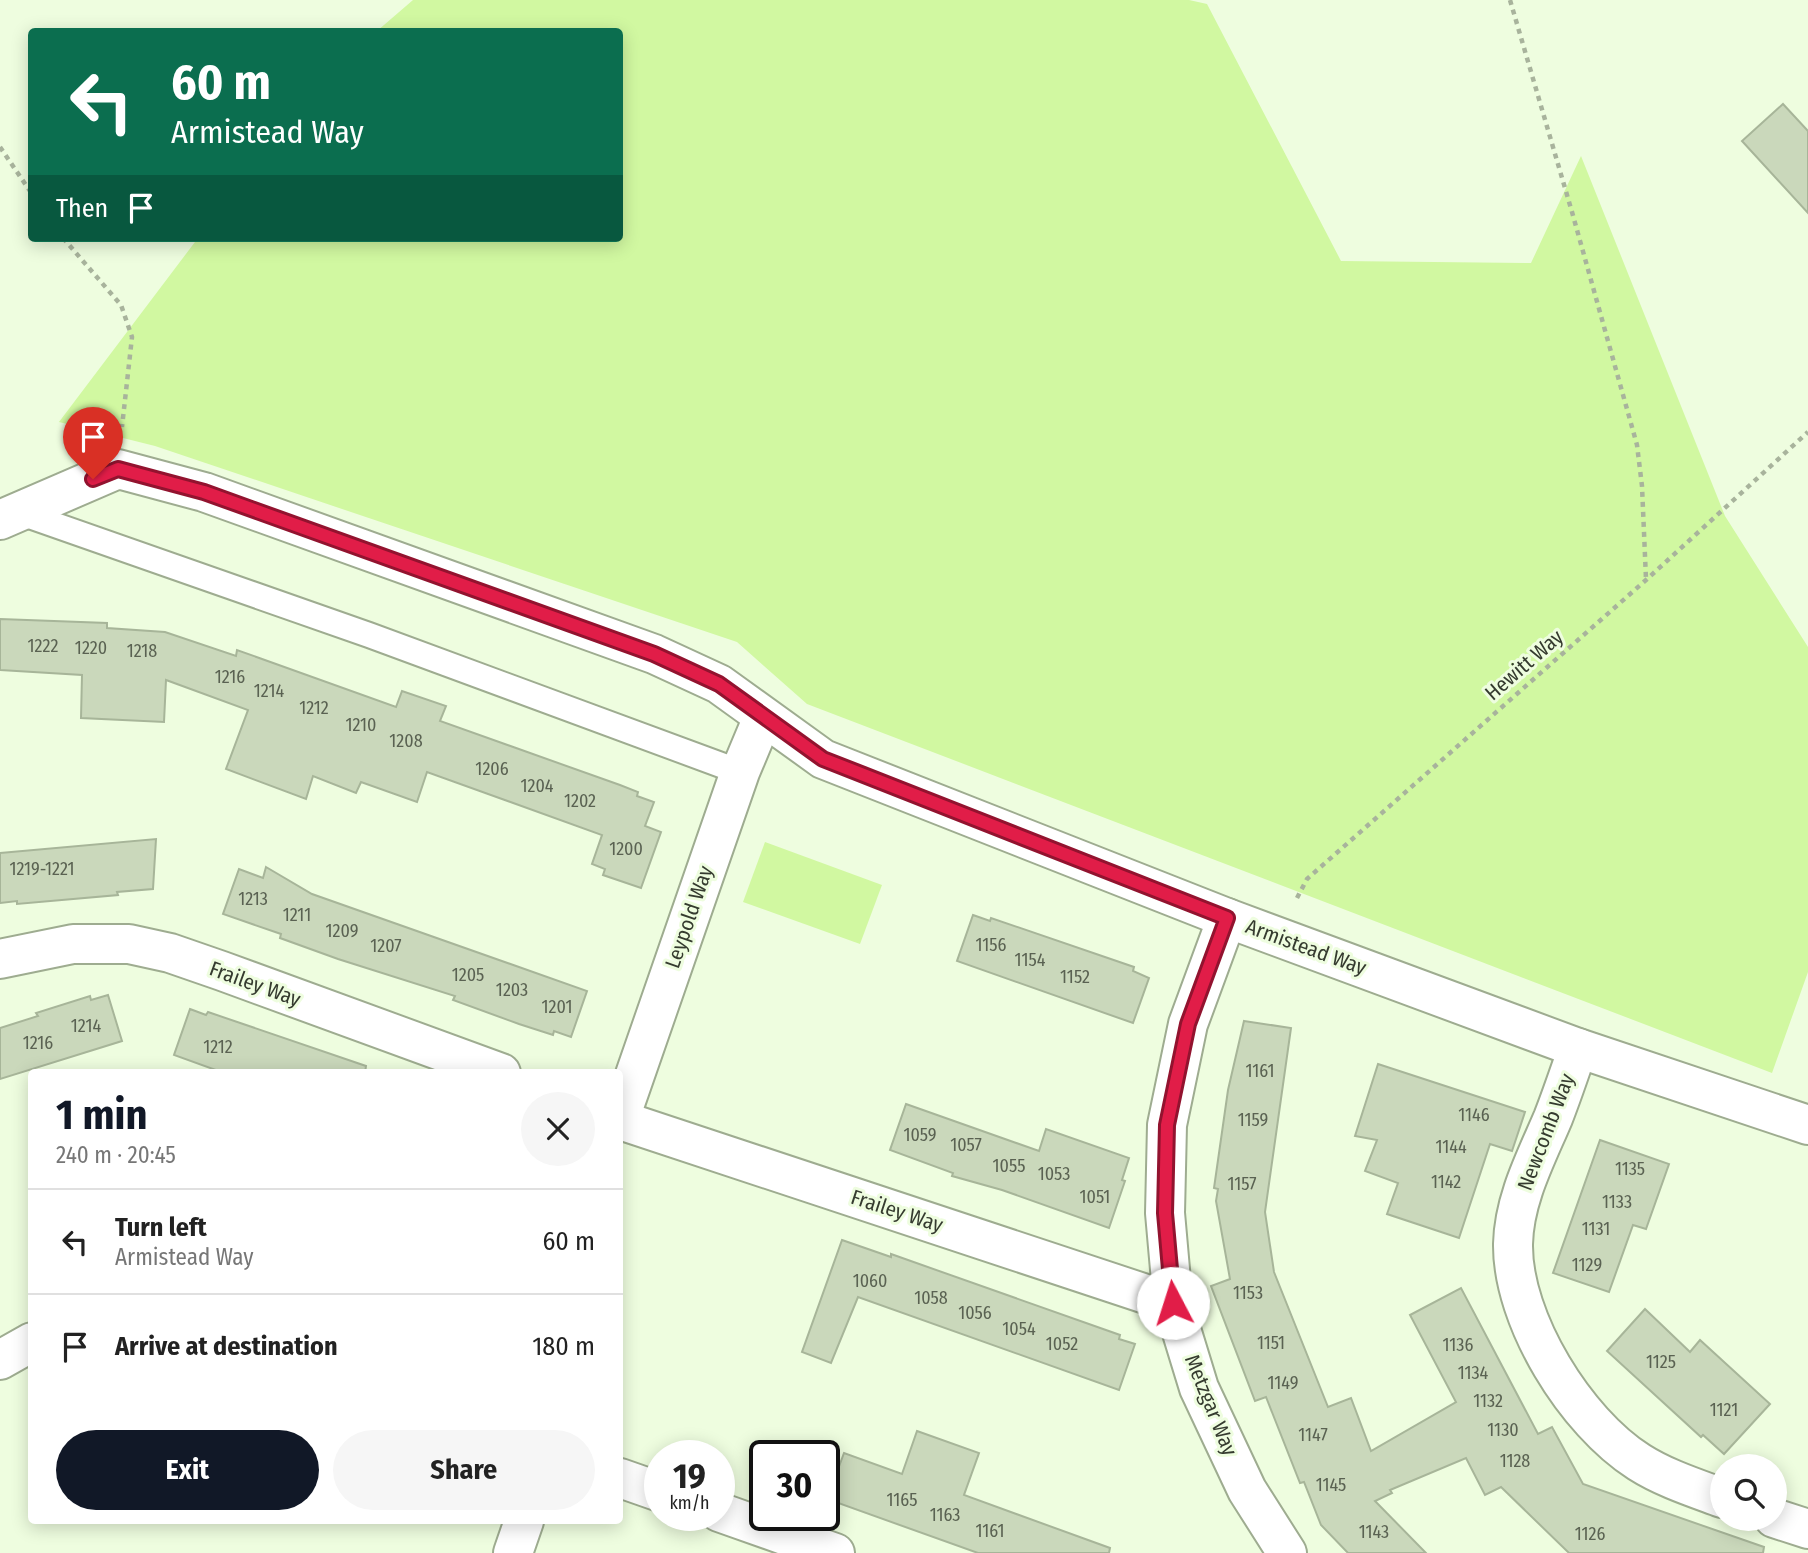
<!DOCTYPE html>
<html lang="en">
<head>
<meta charset="utf-8">
<style>
  :root { --surface:#fff; --page:#f6f6f6; --text:#222; --muted:#767676; --line:#e0e0e0; --accent:#111827 }
  body { margin:0; font-family:"Fira Sans Condensed",sans-serif; background:var(--page); color:var(--text); height:100vh; display:flex; flex-direction:column; font-size:26px; white-space:nowrap }
  * { box-sizing:border-box; margin:0 }
  p { font-size:23px; color:var(--muted) }
  .icon { flex:none; width:38px; height:38px; fill:none; stroke:currentColor; stroke-width:2; stroke-linecap:round; stroke-linejoin:round }
  .map { position:relative; flex:1; overflow:hidden }
  .panel { position:absolute; left:28px; top:1069px; width:595px; height:455px; display:flex; flex-direction:column; background:var(--surface); border-radius:7px; box-shadow:0 4px 18px #0003 }
  .panel>* { flex:none }
  .guide { position:absolute; left:28px; top:28px; width:595px; height:214px; border-radius:7px; box-shadow:0 4px 18px #0003; background:#0b6e4f; color:#fff; overflow:hidden }
  .buttons { position:absolute; left:1710px; top:1454px; display:grid; gap:14px }
  .buttons a { display:grid; place-items:center; width:77px; height:77px; border-radius:50%; background:var(--surface); box-shadow:0 4px 18px #0003; font-size:35px }
  .speed { position:absolute; left:644px; top:1440px; display:flex; gap:14px; font-size:35px; font-weight:700; text-align:center }
  .speed>* { display:grid; place-content:center; width:91px; height:91px; border-radius:50%; background:var(--surface); box-shadow:0 4px 18px #0003; line-height:1 }
  .speed small { font-size:18px; font-weight:400 }
  .speed .limit { border:4px solid #111; border-radius:10px; background:#fff; color:#111 }
  .pin { position:absolute; display:grid; place-items:center; width:60px; height:60px; color:#fff; margin:-72px -30px; border-radius:50% 50% 50% 0; rotate:-45deg; box-shadow:0 0 7px #0007 }
  .pin .icon { rotate:45deg }
  .me { position:absolute; width:77px; margin:-38px; rotate:355deg; stroke-linejoin:round; filter:drop-shadow(0 0 5px #0008) }
  .turn { display:flex; align-items:center; gap:24px; height:147px; padding:0 28px; font-size:32px }
  .turn .icon { width:91px; height:91px; stroke-width:2.5 }
  .turn b { display:block; font-size:49px; line-height:60px }
  .then { display:flex; align-items:center; height:66px; padding:0 28px; background:#0003; gap:14px; font-size:26px }
  .round { display:grid; place-items:center; flex:none; width:74px; height:74px; border-radius:37px; background:var(--page) }
  .overview { display:flex; align-items:center; justify-content:space-between; height:119px; padding:0 28px }
  h1 { font-size:42px; font-weight:700; line-height:52px; color:var(--accent) }
  .button { display:flex; gap:14px; margin-top:auto; padding:14px 28px }
  .button a { flex:1; height:80px; border-radius:42px; background:var(--accent); color:#fff; font-size:28px; font-weight:700; line-height:80px; text-align:center }
  .button a+a { background:var(--page); color:var(--text) }
  ul { padding:0; list-style:none }
  li { display:flex; align-items:center; gap:21px; height:105px; padding:0 28px; border-top:2px solid var(--line) }
  li div { flex:1 }
  li b { display:block; font-size:26px }
  li em { font-style:normal }
  .map>svg:first-child { display:block }
</style>
</head>
<body>
<div class="map">
<svg width="1808" height="1553" viewBox="0 0 1808 1553">
  <rect width="100%" height="100%" fill="#eefddf"/>
  <g fill="#d1f8a1">
    <path d="M413,0H1189L1207,4L1341,261L1531,263L1581,156L1725,516L1808,647V972L1772,1073L807,704L737,642L155,446L59,422L198,238H620V32L377,31Z"/>
    <path d="M765,842L882,885L860,944L743,902Z"/>
  </g>
  <g fill="#cad8bb" stroke="#a7b599" stroke-width="2">
    <path d="M1783,104L1808,131V213L1742,141Z"/>
    <path d="M0,619L107,623V628L165,632L236,656L237,650L396,707L402,691L446,706L440,721L620,785L638,792L637,796L654,802L645,826L661,832L641,888L603,875L605,869L592,864L602,835L427,772L417,802L361,782L356,793L313,776L306,799L226,769L248,710L166,680L164,722L81,718L82,675L0,670Z"/>
    <path d="M156,839L153,889L117,892L118,895L17,904V901L0,903V853Z"/>
    <path d="M266,867L312,894L587,991L571,1037L554,1031L553,1035L519,1024L453,1000L455,996L338,959L280,938L281,934L223,914L239,869L263,878Z"/>
    <path d="M973,915L990,921L991,918L1134,967L1133,971L1149,978L1133,1023L957,961Z"/>
    <path d="M108,995L122,1041L0,1079V1028L38,1016L36,1013L90,996L91,1000Z"/>
    <path d="M190,1009L206,1015L208,1012L366,1066L365,1073H224L174,1055Z"/>
    <path d="M1244,1021L1291,1028L1265,1212L1274,1272L1328,1407L1351,1398L1371,1451L1456,1402L1410,1315L1461,1288L1538,1434L1552,1427L1583,1484L1764,1547L1763,1553H1569L1501,1487L1485,1495L1466,1458L1390,1490L1392,1493L1375,1501L1426,1553H1348L1321,1525L1304,1482L1300,1483L1266,1397L1255,1401L1211,1286L1230,1279L1216,1201L1218,1189L1214,1188L1228,1090Z"/>
    <path d="M1378,1064L1525,1112L1512,1151L1490,1144L1459,1238L1387,1214L1398,1183L1365,1171L1377,1140L1355,1136Z"/>
    <path d="M906,1104L1039,1151L1046,1129L1129,1158L1122,1180L1125,1181L1109,1228L1002,1190L952,1176L953,1173L890,1150Z"/>
    <path d="M1600,1140L1669,1164L1646,1229L1633,1225L1609,1292L1553,1273Z"/>
    <path d="M842,1240L891,1257V1254L1120,1335L1119,1339L1135,1344L1119,1390L858,1297L831,1363L802,1352Z"/>
    <path d="M1645,1309L1690,1352L1700,1340L1770,1404L1724,1454L1703,1435L1701,1437L1607,1351Z"/>
    <path d="M917,1431L979,1453L964,1495L1110,1548L1109,1553H978L827,1499L844,1453L902,1474Z"/>
  </g>
  <g fill="none" stroke-linecap="round" stroke-linejoin="round">
    <g stroke="#9eac90" stroke-width="28">
      <path id="lane" d="M18,512L369,635L740,772"/>
    </g>
    <g stroke="#9eac90" stroke-width="42">
      <g id="street">
        <path d="M0,520L118,469L204,492L654,654L719,684L823,759L1227,918L1578,1048L1808,1125"/>
        <path d="M1227,918L1188,1024L1167,1125L1165,1213L1173,1303L1199,1388L1247,1490L1287,1553"/>
        <path d="M0,959L73,944H129L170,953L222,971L501,1073"/>
        <path d="M1578,1048C1570,1071 1562,1095 1553,1118C1536,1158 1514,1199 1513,1244C1512,1320 1576,1422 1639,1462C1664,1478 1695,1488 1722,1498"/>
        <path d="M620,1118L740,772L763,717"/>
        <path d="M620,1120L1173,1303"/>
        <path d="M0,1360L32,1342"/>
        <path d="M620,1478L660,1492"/>
        <path d="M719,1512L835,1553"/>
        <path d="M1774,1518L1808,1529"/>
        <path d="M513,1553L524,1521"/>
      </g>
    </g>
    <g stroke="#a8b39c" stroke-width="4.5" stroke-dasharray="5 5" stroke-linecap="butt">
      <path d="M1510,0L1572,212L1637,445L1642,486L1646,579"/>
      <path d="M0,147L32,194"/>
      <path d="M63,238L121,305L132,337L122,427"/>
      <path d="M1297,898L1307,879L1646,580L1808,432"/>
    </g>
    <use href="#lane" stroke="#fff" stroke-width="24"/>
    <use href="#street" stroke="#fff" stroke-width="38"/>
  </g>
  <g fill="none" stroke-linecap="round" stroke-linejoin="round">
    <g stroke="#92132f" stroke-width="18">
      <path id="route" d="M93,479L118,469L204,492L654,654L719,684L823,759L1227,918L1188,1024L1167,1125L1165,1213L1173,1303"/>
    </g>
    <use href="#route" stroke="#e11d48" stroke-width="12"/>
  </g>
  <g text-anchor="middle" stroke-width="6" stroke-linejoin="round" paint-order="stroke">
    <g font-size="18" fill="#5a6252">
      <text x="43" y="652">1222</text>
      <text x="91" y="654">1220</text>
      <text x="142" y="657">1218</text>
      <text x="230" y="683">1216</text>
      <text x="269" y="697">1214</text>
      <text x="314" y="714">1212</text>
      <text x="361" y="731">1210</text>
      <text x="406" y="747">1208</text>
      <text x="492" y="775">1206</text>
      <text x="537" y="792">1204</text>
      <text x="580" y="807">1202</text>
      <text x="626" y="855">1200</text>
      <text x="42" y="875">1219-1221</text>
      <text x="253" y="905">1213</text>
      <text x="297" y="921">1211</text>
      <text x="342" y="937">1209</text>
      <text x="991" y="951">1156</text>
      <text x="386" y="952">1207</text>
      <text x="1030" y="966">1154</text>
      <text x="468" y="981">1205</text>
      <text x="1075" y="983">1152</text>
      <text x="512" y="996">1203</text>
      <text x="557" y="1013">1201</text>
      <text x="86" y="1032">1214</text>
      <text x="38" y="1049">1216</text>
      <text x="218" y="1053">1212</text>
      <text x="1260" y="1077">1161</text>
      <text x="1474" y="1121">1146</text>
      <text x="1253" y="1126">1159</text>
      <text x="920" y="1141">1059</text>
      <text x="966" y="1151">1057</text>
      <text x="1451" y="1153">1144</text>
      <text x="1009" y="1172">1055</text>
      <text x="1630" y="1175">1135</text>
      <text x="1054" y="1180">1053</text>
      <text x="1446" y="1188">1142</text>
      <text x="1242" y="1190">1157</text>
      <text x="1095" y="1203">1051</text>
      <text x="1617" y="1208">1133</text>
      <text x="1596" y="1235">1131</text>
      <text x="1587" y="1271">1129</text>
      <text x="870" y="1287">1060</text>
      <text x="1248" y="1299">1153</text>
      <text x="931" y="1304">1058</text>
      <text x="975" y="1319">1056</text>
      <text x="1019" y="1335">1054</text>
      <text x="1271" y="1349">1151</text>
      <text x="1062" y="1350">1052</text>
      <text x="1458" y="1351">1136</text>
      <text x="1661" y="1368">1125</text>
      <text x="1473" y="1379">1134</text>
      <text x="1283" y="1389">1149</text>
      <text x="1488" y="1407">1132</text>
      <text x="1724" y="1416">1121</text>
      <text x="1503" y="1436">1130</text>
      <text x="1313" y="1441">1147</text>
      <text x="1515" y="1467">1128</text>
      <text x="1331" y="1491">1145</text>
      <text x="902" y="1506">1165</text>
      <text x="945" y="1521">1163</text>
      <text x="990" y="1537">1161</text>
      <text x="1374" y="1538">1143</text>
      <text x="1590" y="1540">1126</text>
    </g>
    <g font-size="21" fill="#353b2f" stroke="#eefddf">
      <text transform="translate(1524 665) rotate(-41)" y="7">Hewitt Way</text>
      <text transform="translate(689 917) rotate(-71)" y="7">Leypold Way</text>
      <text transform="translate(1306 947) rotate(20)" y="7">Armistead Way</text>
      <text transform="translate(255 984) rotate(20)" y="7">Frailey Way</text>
      <text transform="translate(1546 1132) rotate(-69)" y="7">Newcomb Way</text>
      <text transform="translate(897 1211) rotate(18)" y="7">Frailey Way</text>
      <text transform="translate(1211 1405) rotate(68)" y="7">Metzgar Way</text>
    </g>
  </g>
</svg>
<div class="buttons">
<a><svg class="icon" aria-label="search" viewBox="0 0 24 24"><circle cx="10" cy="10" r="6"/><path d="M15 15l6 6"/></svg></a>
</div>
<div class="speed"><div>19<small>km/h</small></div><div class="limit">30</div></div>
<div class="pin" style="left:93px;top:479px;background:#d93025"><svg class="icon" aria-label="arrive" viewBox="0 0 24 24"><path d="M6 21V4h12l-3 4 3 4H6"/></svg></div>
<svg class="me" style="left:1173px;top:1303px" viewBox="-20 -20 40 40"><circle r="19" fill="#fff"/><path d="M0-13L10 11 0 6-10 11z" fill="#e11d48"/></svg>
<div class="guide">
<div class="turn"><svg class="icon" aria-label="left" viewBox="0 0 24 24"><path d="M17 20v-9H6M10 6l-5 5 5 5"/></svg><div><b>60 m</b>Armistead Way</div></div>
<div class="then">Then<svg class="icon" aria-label="arrive" viewBox="0 0 24 24"><path d="M6 21V4h12l-3 4 3 4H6"/></svg></div>
</div>
<section class="panel">
<div class="overview"><div><h1>1 min</h1><p>240 m · 20:45</p></div><a class="round"><svg class="icon" aria-label="close" viewBox="0 0 24 24"><path d="M6 6l12 12M18 6L6 18"/></svg></a></div>
<ul>
<li><svg class="icon" aria-label="left" viewBox="0 0 24 24"><path d="M17 20v-9H6M10 6l-5 5 5 5"/></svg><div><b>Turn left</b><p>Armistead Way</p></div><em>60 m</em></li>
<li><svg class="icon" aria-label="arrive" viewBox="0 0 24 24"><path d="M6 21V4h12l-3 4 3 4H6"/></svg><div><b>Arrive at destination</b></div><em>180 m</em></li>
</ul>
<div class="button"><a>Exit</a><a>Share</a></div>
</section>
</div>
</body>
</html>
